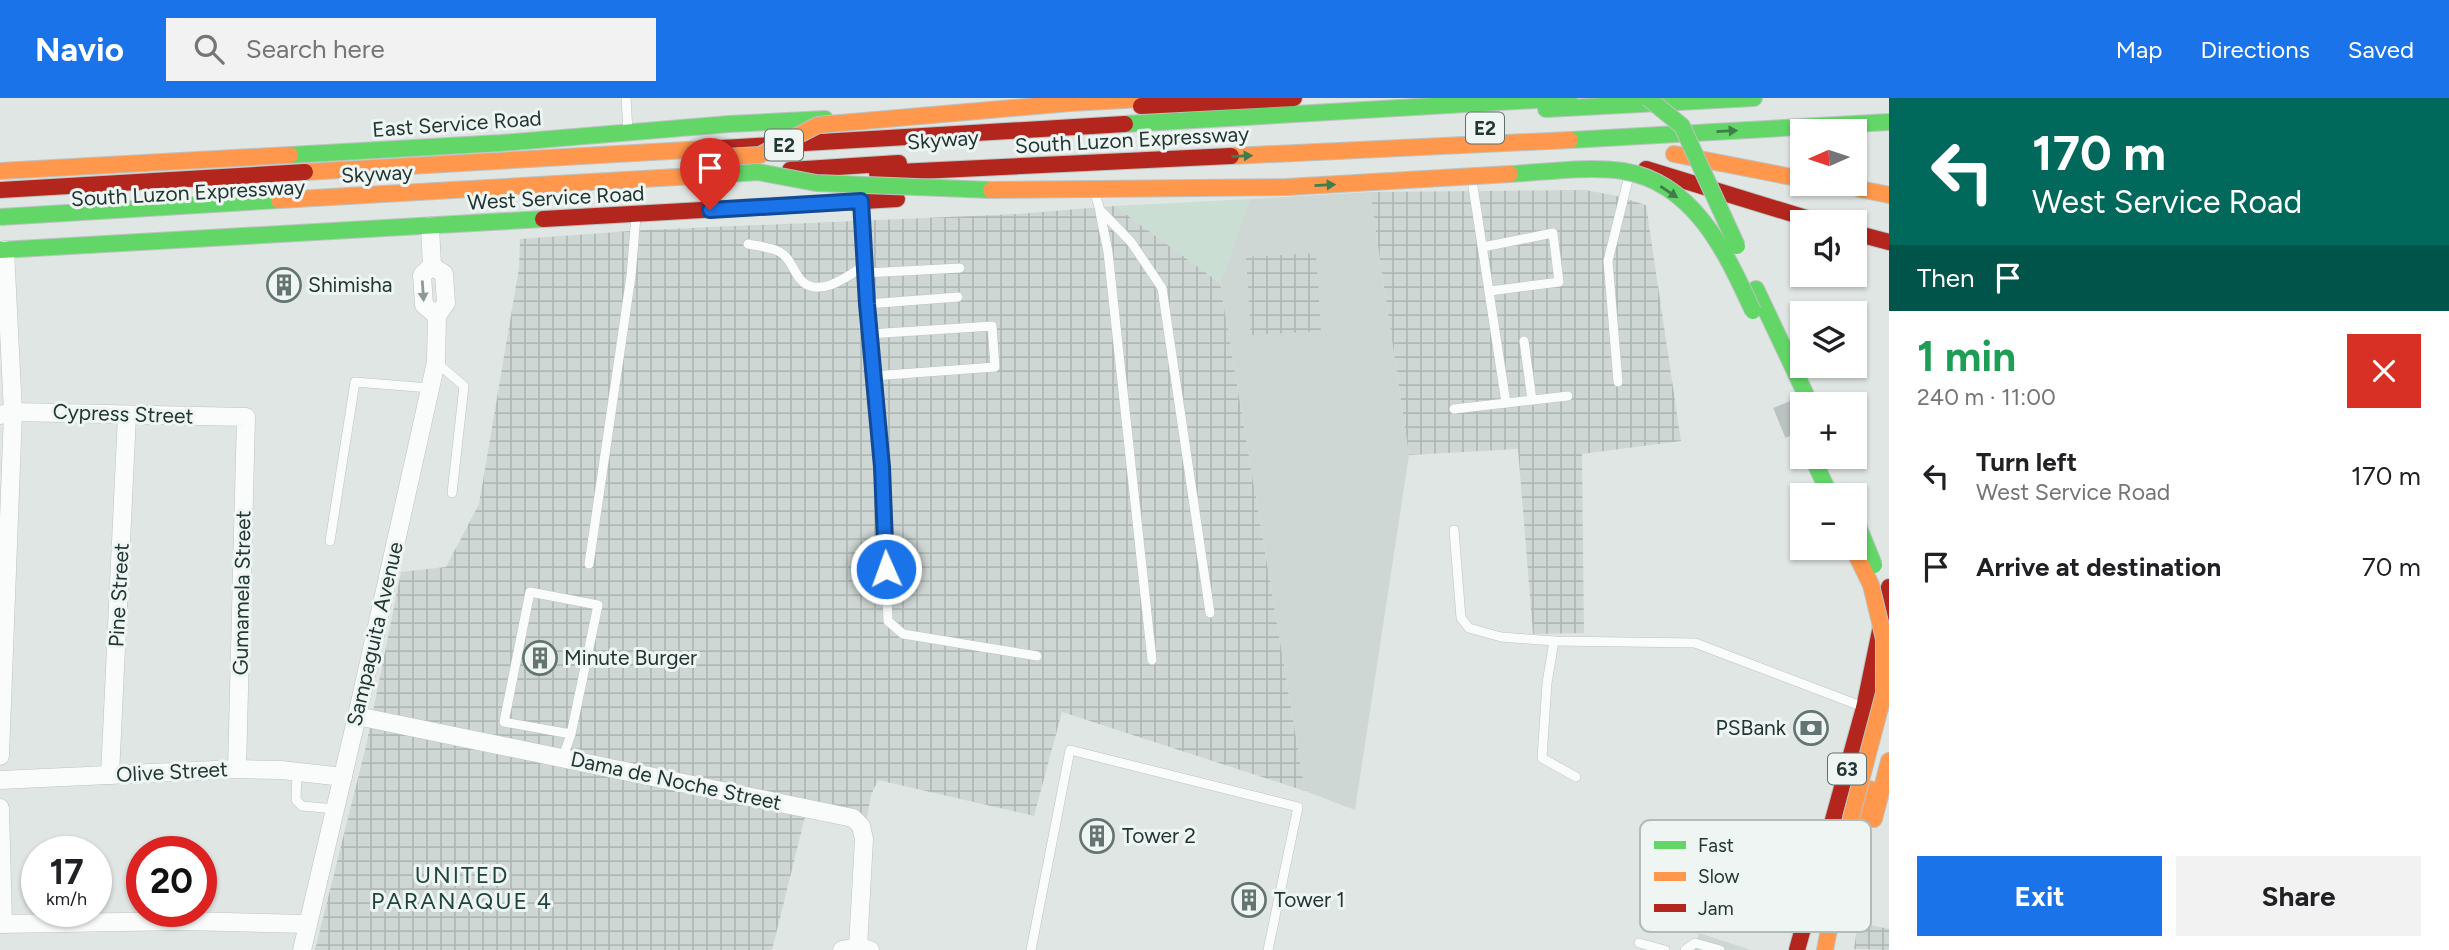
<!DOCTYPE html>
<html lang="en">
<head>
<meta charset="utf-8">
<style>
  :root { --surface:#fff; --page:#f2f2f2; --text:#202124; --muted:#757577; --accent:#1a73e8 }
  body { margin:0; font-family:Figtree,sans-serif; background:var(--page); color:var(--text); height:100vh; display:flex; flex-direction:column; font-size:26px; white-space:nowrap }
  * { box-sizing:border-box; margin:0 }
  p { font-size:23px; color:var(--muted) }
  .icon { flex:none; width:38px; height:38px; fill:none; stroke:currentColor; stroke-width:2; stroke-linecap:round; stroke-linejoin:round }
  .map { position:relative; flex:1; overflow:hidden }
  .panel { display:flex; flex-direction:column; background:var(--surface); width:560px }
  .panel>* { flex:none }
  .hud { background:#00695c; color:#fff; overflow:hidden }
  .needle { width:46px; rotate:267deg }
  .controls { position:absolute; left:1790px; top:21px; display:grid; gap:14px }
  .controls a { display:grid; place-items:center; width:77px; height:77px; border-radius:0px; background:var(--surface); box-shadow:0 2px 5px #0004; font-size:35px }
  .speed { position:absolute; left:21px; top:738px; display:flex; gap:14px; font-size:35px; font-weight:700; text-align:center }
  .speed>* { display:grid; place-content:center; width:91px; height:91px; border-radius:50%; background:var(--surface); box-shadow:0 2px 5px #0004; line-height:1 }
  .speed small { font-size:18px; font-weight:400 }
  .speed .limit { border:10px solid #d22; background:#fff; color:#111 }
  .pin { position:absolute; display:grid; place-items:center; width:60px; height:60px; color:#fff; margin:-72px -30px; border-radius:50% 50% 50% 0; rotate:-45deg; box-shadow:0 0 7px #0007 }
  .pin .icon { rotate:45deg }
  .me { position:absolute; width:77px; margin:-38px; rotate:358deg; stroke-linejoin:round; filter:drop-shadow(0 0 5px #0008) }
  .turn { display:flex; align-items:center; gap:24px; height:147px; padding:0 28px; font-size:32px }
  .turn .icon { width:91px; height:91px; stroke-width:2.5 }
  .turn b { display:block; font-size:49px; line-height:60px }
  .then { display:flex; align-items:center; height:66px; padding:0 28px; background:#0003; gap:14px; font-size:26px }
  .round { display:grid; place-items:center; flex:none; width:74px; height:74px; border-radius:0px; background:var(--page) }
  .summary { display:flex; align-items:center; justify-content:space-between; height:119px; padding:0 28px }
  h1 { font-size:42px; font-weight:700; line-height:52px; color:#1e9e55 }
  .cta { display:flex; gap:14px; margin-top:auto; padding:14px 28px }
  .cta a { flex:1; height:80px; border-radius:0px; background:var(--accent); color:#fff; font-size:28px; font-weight:700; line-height:80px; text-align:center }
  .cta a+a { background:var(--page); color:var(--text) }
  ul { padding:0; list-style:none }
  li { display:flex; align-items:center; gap:21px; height:91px; padding:0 28px }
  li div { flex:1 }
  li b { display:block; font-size:26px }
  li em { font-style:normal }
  header { display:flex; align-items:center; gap:42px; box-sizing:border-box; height:98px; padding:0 35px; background:var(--accent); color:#fff }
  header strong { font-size:33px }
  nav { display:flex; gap:38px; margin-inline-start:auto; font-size:24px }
  .search { width:490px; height:63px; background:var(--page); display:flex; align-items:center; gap:18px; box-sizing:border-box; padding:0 24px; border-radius:0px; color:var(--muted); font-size:26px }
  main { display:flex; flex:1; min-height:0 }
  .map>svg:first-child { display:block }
</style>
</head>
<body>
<header>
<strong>Navio</strong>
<div class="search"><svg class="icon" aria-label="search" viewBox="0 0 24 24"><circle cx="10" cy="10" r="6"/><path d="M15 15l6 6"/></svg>Search here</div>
<nav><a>Map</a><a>Directions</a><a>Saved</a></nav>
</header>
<main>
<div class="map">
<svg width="1889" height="852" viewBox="0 0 1889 852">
  <defs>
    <pattern id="industrial-grid" width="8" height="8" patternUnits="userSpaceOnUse" patternTransform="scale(1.75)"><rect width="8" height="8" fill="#cfd7d4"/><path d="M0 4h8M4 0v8" fill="none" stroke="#b1b9b6"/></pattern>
  </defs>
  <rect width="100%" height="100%" fill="#e0e6e4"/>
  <g fill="#cfd7d4">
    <path d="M1370,94L1409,357L1355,712L1305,693L1220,185L1250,101Z"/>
    <path d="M1699,835L1751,852H1694Z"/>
  </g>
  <g fill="url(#industrial-grid)">
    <path d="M1585,92L1613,97L1646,107L1681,343L1582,356L1584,535L1533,536L1518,351L1409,357L1370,94Z"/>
    <path d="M1115,108L1220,185L1305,693L1062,614L1034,718L878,682L871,697L865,731L805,719L772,852H315L366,648L401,474L446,469L479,406L519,170L520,141L644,132L1017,116Z"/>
    <path d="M1316,155L1321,233L1251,237L1246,159Z"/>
    <path d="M1858,824L1889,831V852L1854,851Z"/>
  </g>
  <path fill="#cbded3" d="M1250,101L1220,185L1115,108Z"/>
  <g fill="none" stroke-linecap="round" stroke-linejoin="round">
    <path stroke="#bac3c1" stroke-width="32" stroke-dasharray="32 16" stroke-linecap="butt" d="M1788,304L1802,338"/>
    <g stroke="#bdc3c1" stroke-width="10">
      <g id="lane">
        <path d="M626,0L628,33"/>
        <path d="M1472,82L1506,305"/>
        <path d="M1096,99L1100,112L1131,144L1162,190L1210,515"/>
        <path d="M861,104L867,206L882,369L888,523L903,536L1037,558"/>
        <path d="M1100,114L1108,154L1152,562"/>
        <path d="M748,146C757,148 771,149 780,154C790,160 793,172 800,181C817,202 849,178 865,167"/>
        <path d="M1483,149L1553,135L1559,184L1490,193"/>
        <path d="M865,175L960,170"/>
        <path d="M867,206L958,199"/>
        <path d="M869,236L992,228L995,269L873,278"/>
        <path d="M1524,243L1532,302"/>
        <path d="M436,264L464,288L452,395"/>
        <path d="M1618,284L1608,163L1629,78"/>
        <path d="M1454,311L1568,298"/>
        <path d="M1454,432L1461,520L1469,530L1501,539L1554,543L1695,545L1861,608"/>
        <path d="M330,443L355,284L430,290"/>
        <path d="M589,466L631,178L636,118"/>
        <path d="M1554,543L1547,585L1542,660L1576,679"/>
        <path d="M563,659L571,636L598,507L530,494L504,624L571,636"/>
        <path d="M297,674L296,702L302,708L335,711"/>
        <path d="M1639,845L1665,852"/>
        <path d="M1031,852L1070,652L1298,709L1268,852"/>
        <path d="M1685,852L1695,845L1720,852"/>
      </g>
    </g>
    <g stroke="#bdc3c1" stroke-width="19">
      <g id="street">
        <path d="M430,128L432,168"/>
        <path d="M432,168L422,177L424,207L437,218"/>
        <path d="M0,317L13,314L246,319L237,671"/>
        <path d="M357,618L853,720L861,728L864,741L858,849"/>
        <path d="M0,658L13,314L5,152"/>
        <path d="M110,677L127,317"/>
        <path d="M0,682L237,671L281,672L343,679"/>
        <path d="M0,710L3,826"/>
        <path d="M0,826L184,823L308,826"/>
        <path d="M302,852L357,618L436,264L437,218L446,205L444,176L432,168"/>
        <path d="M842,852L858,849L870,852"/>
      </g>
    </g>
    <g stroke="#bdc3c1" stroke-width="18">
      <g id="fast">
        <path d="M1546,11L1754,0"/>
        <path d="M1125,26L1569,0"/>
        <path d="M1570,42L1889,24"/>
        <path d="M290,57L501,45L729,26L825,21"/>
        <path d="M0,152L543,121"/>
        <path d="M1756,191L1806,297"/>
        <path d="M1812,359L1830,397"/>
      </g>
    </g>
    <g stroke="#bdc3c1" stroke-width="18">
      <g id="slow">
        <path d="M1070,5L1160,0"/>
        <path d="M1674,56L1802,81"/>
        <path d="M1231,58L1570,42"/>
        <path d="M0,73L290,57"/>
        <path d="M305,74L705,51"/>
        <path d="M1829,86H1832"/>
        <path d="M1860,91L1889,97"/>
        <path d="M1874,721L1889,663"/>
        <path d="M1825,852L1832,816L1870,691"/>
      </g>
    </g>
    <g stroke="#bdc3c1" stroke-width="18">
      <g id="jam">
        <path d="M1141,8L1294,0"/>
        <path d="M705,51L1125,26"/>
        <path d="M1646,71L1819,124"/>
        <path d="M790,72L899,65"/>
        <path d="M877,75L1231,58"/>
        <path d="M0,92L305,74"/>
        <path d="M543,121L897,101"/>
        <path d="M1855,135L1889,144"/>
        <path d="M1797,852L1864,610L1889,489"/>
      </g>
    </g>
    <use href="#lane" stroke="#fafbfb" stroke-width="9"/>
    <use href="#street" stroke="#fafbfb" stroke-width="18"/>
    <use href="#fast" stroke="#63d668" stroke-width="16"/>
    <use href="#slow" stroke="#ff974d" stroke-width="16"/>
    <use href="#jam" stroke="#b3261e" stroke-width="16"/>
    <g stroke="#bbc3c1" stroke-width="18" stroke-linecap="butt">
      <g id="fast-bridge">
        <path d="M1648,0L1682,28L1737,148"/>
        <path d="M729,76L758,74L816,85L991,92"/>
        <path d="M1510,76C1547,74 1586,68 1623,73C1695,85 1726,155 1753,213"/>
        <path d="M0,119L279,102"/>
        <path d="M1855,420L1874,467"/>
      </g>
    </g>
    <g stroke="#bbc3c1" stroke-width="18" stroke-linecap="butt">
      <g id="slow-bridge">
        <path d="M725,59L760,57L818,27L1070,5"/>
        <path d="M991,92L1287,89L1510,76"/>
        <path d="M279,102L729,76"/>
        <path d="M1851,720L1884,595V541L1871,487L1853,450"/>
      </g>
    </g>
    <use href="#fast-bridge" stroke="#63d668" stroke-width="16"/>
    <use href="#slow-bridge" stroke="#ff974d" stroke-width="16"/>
  </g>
  <defs><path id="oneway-solid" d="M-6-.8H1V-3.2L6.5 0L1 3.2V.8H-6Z" transform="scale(1.75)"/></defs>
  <g fill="#3f7e4b">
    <use href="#oneway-solid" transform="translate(1727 33) rotate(-3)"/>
    <use href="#oneway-solid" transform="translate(1242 58) rotate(-3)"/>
    <use href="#oneway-solid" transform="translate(1325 87) rotate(-3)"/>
    <use href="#oneway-solid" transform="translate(1669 94) rotate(34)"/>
  </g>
  <use fill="#8e9897" href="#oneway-solid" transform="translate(423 193) rotate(86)"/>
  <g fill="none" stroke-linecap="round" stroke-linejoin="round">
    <g stroke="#114b97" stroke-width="18">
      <path id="route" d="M710,112L861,103L867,206L882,369L886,471"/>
    </g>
    <use href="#route" stroke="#1a73e8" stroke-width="12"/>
  </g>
  <defs>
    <g id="building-ring" transform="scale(1.75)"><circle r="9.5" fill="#eef5f3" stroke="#647471" stroke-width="1.5"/><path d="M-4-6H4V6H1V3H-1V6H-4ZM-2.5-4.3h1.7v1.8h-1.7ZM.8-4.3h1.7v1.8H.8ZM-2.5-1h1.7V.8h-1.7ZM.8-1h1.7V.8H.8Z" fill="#647471"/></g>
    <g id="bank-ring" transform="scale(1.75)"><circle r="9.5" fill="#eef5f3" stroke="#647471" stroke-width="1.5"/><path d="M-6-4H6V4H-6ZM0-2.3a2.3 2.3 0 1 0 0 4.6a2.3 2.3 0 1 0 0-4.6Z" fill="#647471"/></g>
  </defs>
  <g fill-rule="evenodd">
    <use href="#building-ring" x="284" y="187"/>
    <use href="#building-ring" x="540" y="560"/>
    <use href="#bank-ring" x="1811" y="630"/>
    <use href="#building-ring" x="1097" y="738"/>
    <use href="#building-ring" x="1249" y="802"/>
  </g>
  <g text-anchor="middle" stroke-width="6" stroke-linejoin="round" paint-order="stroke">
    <g fill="#eef5f3" stroke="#5f6f6d" stroke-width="2">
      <rect x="1466" y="14.5" width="38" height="31" rx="5"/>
      <rect x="765" y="31.5" width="38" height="31" rx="5"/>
      <rect x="1828" y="655.5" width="38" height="31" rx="5"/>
    </g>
    <g font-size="19" font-weight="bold" fill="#223633">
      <text x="1485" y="37">E2</text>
      <text x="784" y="54">E2</text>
      <text x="1847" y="678">63</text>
    </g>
    <g font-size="21" fill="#223633" stroke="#eef5f3">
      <text transform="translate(457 26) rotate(-4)" y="7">East Service Road</text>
      <text transform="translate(943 42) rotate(-4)" y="7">Skyway</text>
      <text transform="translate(1132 42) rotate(-3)" y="7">South Luzon Expressway</text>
      <text transform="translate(377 76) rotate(-3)" y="7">Skyway</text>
      <text transform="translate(188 95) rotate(-3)" y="7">South Luzon Expressway</text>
      <text transform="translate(556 100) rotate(-3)" y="7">West Service Road</text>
      <text transform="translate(123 316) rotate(2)" y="7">Cypress Street</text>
      <text transform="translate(242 495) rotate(-89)" y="7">Gumamela Street</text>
      <text transform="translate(119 497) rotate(-87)" y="7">Pine Street</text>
      <text transform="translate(375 536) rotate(-77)" y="7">Sampaguita Avenue</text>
      <text transform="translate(172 674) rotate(-3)" y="7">Olive Street</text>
      <text transform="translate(676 683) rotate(12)" y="7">Dama de Noche Street</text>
    </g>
    <g font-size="21" fill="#223633" stroke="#eef5f3" text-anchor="start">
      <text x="308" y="194">Shimisha</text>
      <text x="564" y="567">Minute Burger</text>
      <text x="1786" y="637" text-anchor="end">PSBank</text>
      <text x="1122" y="745">Tower 2</text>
      <text x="1274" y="809">Tower 1</text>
    </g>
    <g font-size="23" letter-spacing="2" fill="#204541" stroke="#eef5f3">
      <text x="462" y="785">UNITED<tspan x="462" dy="26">PARANAQUE 4</tspan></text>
    </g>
  </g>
  <rect x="1640" y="722" width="231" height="112" rx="10" fill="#eef5f3" stroke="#b1bcb9" stroke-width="2"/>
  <rect x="1654" y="743" width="32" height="8" fill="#63d668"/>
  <rect x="1654" y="774" width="32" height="9" fill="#ff974d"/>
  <rect x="1654" y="806" width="32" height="8" fill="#b3261e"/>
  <g font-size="19" fill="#223633">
    <text x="1698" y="754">Fast</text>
    <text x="1698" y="785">Slow</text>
    <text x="1698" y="817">Jam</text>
  </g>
</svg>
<div class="controls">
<a><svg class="needle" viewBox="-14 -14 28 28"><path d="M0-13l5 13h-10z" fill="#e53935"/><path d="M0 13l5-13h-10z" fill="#757577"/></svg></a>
<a><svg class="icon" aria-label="sound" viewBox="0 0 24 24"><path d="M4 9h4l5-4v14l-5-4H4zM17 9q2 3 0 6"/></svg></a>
<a><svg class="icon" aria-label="layers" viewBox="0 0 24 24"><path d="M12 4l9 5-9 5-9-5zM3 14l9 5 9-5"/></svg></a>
<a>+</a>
<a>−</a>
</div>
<div class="speed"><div>17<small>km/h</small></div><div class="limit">20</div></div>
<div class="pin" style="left:710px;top:112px;background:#d93025"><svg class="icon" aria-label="arrive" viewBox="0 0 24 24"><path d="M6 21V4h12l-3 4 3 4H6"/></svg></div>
<svg class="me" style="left:886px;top:471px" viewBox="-20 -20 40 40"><circle r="17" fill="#1a73e8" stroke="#fff" stroke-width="3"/><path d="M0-11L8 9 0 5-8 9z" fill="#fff"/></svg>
</div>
<section class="panel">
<div class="hud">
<div class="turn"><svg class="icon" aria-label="left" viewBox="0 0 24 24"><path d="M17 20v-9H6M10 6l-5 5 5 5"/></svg><div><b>170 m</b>West Service Road</div></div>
<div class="then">Then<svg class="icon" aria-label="arrive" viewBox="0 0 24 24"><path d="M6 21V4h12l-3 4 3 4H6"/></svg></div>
</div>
<div class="summary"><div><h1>1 min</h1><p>240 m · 11:00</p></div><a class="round" style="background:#d93025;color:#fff"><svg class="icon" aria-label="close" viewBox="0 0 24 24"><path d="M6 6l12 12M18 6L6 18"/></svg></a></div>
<ul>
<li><svg class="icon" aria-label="left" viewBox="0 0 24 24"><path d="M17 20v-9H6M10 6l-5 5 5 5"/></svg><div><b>Turn left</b><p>West Service Road</p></div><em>170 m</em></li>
<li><svg class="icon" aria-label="arrive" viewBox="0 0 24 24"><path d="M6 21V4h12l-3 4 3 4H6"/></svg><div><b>Arrive at destination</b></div><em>70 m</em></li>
</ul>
<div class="cta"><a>Exit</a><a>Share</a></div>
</section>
</main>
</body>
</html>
